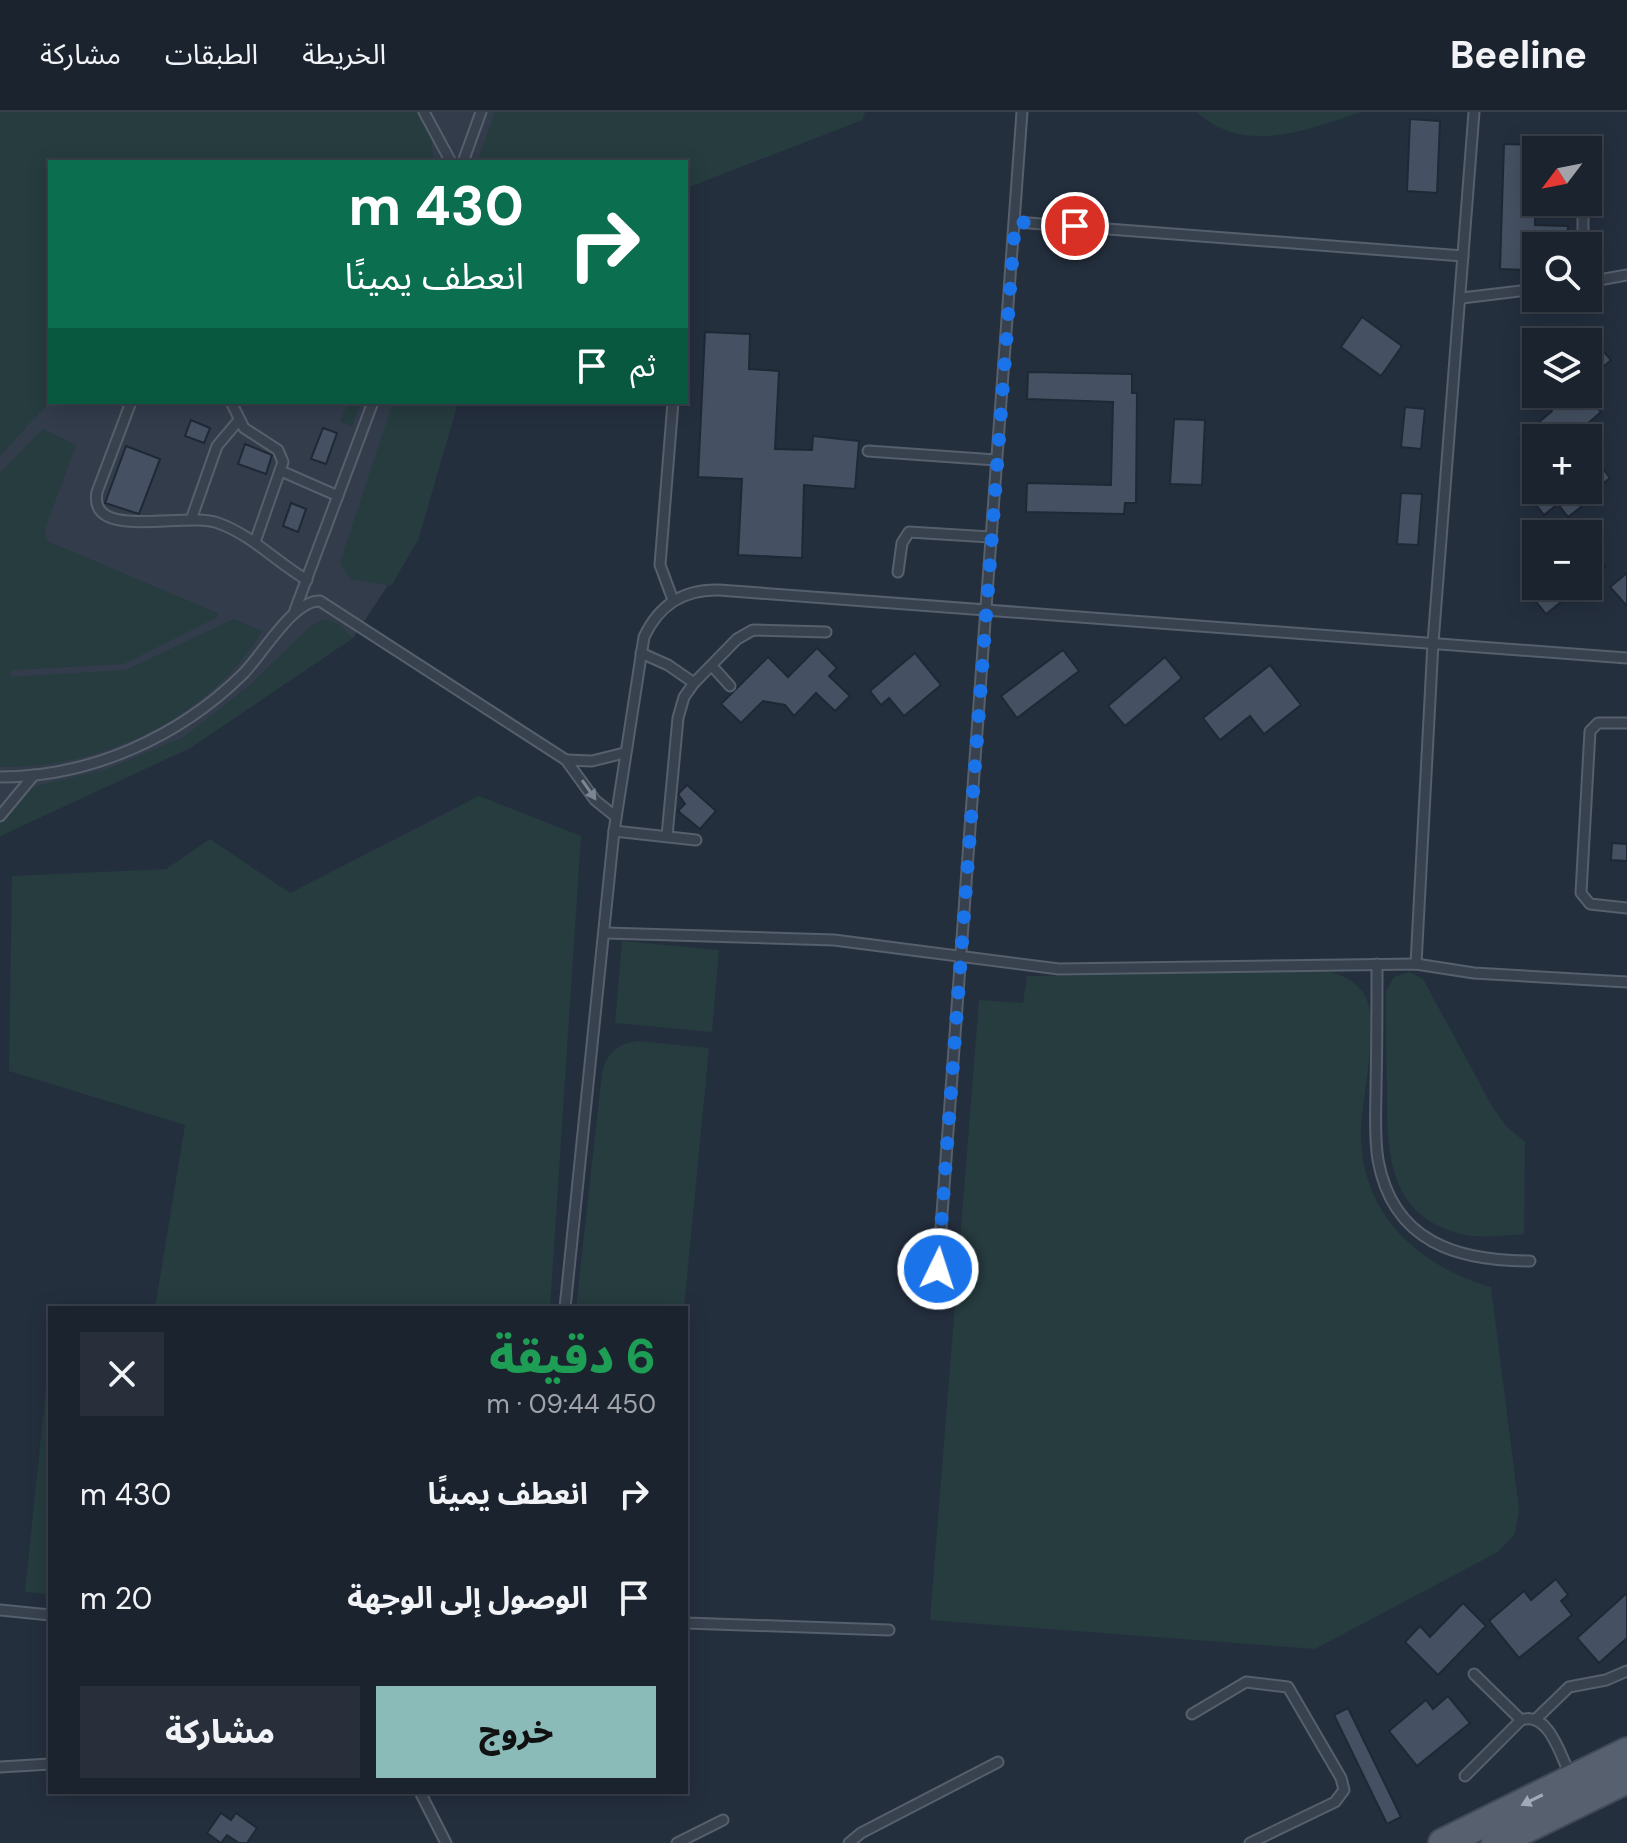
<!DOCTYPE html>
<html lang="ar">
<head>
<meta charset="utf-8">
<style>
  :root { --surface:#1b232e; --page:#282f3a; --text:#f1f3f6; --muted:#a0a4aa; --line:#39404a; --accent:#8bbbb9 }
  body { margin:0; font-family:"DM Sans","Noto Sans Arabic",sans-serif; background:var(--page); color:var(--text); direction:rtl; height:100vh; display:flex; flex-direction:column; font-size:30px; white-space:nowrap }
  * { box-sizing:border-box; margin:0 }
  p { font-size:26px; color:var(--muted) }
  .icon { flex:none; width:44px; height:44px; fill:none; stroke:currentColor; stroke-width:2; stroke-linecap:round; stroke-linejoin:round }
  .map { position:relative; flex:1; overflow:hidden; direction:ltr }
  .details { position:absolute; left:48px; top:1194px; width:640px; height:488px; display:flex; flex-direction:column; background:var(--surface); border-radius:0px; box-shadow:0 4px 20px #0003,0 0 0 2px var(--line); direction:rtl }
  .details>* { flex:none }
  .banner { position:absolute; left:48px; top:48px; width:640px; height:244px; border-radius:0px; box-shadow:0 4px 20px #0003,0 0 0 2px var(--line); direction:rtl; background:#0b6e4f; color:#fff; overflow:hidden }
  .needle { width:52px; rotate:238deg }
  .controls { position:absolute; left:1522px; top:24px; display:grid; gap:16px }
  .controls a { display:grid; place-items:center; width:80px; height:80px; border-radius:0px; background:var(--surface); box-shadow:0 4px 20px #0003,0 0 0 2px var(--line); font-size:40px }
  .pin { position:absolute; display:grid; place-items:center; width:68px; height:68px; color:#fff; margin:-34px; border:4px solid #fff; border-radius:50%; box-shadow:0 2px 8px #0007 }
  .me { position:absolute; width:88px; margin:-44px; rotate:4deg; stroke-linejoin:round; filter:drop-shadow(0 0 6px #0008) }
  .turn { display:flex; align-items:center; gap:28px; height:168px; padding:0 32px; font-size:36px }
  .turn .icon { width:104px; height:104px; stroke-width:2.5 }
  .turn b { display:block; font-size:56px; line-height:68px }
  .then { display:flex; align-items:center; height:76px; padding:0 32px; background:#0003; gap:16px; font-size:30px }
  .round { display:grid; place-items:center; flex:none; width:84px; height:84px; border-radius:0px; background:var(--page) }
  .overview { display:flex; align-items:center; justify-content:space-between; height:136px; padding:0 32px }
  h1 { font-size:48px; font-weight:800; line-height:60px; color:#1e9e55 }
  .primary-button { display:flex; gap:16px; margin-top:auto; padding:16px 32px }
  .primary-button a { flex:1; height:92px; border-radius:0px; background:var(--accent); color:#111; font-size:32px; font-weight:800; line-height:92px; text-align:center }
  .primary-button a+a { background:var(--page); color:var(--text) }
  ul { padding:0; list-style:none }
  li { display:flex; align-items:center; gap:24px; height:104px; padding:0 32px }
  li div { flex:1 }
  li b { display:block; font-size:30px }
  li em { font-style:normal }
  header { display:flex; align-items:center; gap:48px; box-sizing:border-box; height:112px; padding:0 40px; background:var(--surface); border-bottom:2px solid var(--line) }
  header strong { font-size:38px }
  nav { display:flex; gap:44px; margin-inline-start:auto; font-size:28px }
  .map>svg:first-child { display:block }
</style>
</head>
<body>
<header>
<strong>Beeline</strong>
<nav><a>الخريطة</a><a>الطبقات</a><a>مشاركة</a></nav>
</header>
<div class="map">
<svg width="1627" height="1731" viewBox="0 0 1627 1731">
  <rect width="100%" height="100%" fill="#242f3e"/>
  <path fill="#323c4b" d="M0,0H865L862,8L686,76V50H50V290H458L418,428L353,526L190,636L0,724Z"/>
  <g fill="#263c3f">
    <path d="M0,0H419L431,25L434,50H50V289L0,344Z"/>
    <path d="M495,0H865L862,8L686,76V50H477Z"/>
    <path d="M1197,0H1361C1307,18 1244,44 1197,0Z"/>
    <path d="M341,290H361L352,314L340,310L347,293Z"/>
    <path d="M393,290H458L418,428L391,474L351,467L340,451Z"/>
    <path d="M43,317L76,333L45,417L47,429L217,501L218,505L124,552L11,558L10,565L126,558L234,507L262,519C210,606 100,657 0,655V361Z"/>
    <path d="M325,507L340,513L353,526L190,636L0,724V709L28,676L108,657L184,625L251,572L312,513Z"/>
    <path d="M479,684L581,724L550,1196H155L185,1013L9,959L12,764L166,757L210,727L290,781Z"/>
    <path d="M622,829L719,838L712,920L615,911Z"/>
    <path d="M1325,859C1348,863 1368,876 1370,901C1374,939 1363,980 1361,1018C1359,1100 1417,1154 1491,1175L1519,1397L1515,1422L1498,1440L1315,1537L930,1508L979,888L1023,891L1027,864Z"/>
    <path d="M1409,860L1423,867L1493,996L1507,1015L1525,1030L1524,1122C1503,1123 1482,1127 1462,1122C1385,1104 1387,1036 1387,972C1386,941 1386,910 1386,879L1394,865Z"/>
    <path d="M638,929L709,936L684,1196H576L602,960C607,941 618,931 638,929Z"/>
    <path d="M46,1276L50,1277V1482L25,1480Z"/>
  </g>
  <g fill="#455162" stroke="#1f2835" stroke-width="2">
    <path d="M1410,7L1440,9L1437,81L1407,79Z"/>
    <path d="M1504,32L1536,33L1535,113L1568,114L1567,134H1536V143L1525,142V158L1500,157Z"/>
    <path d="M1362,205L1402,234L1381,264L1341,235Z"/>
    <path d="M705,220L750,222L749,257L779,259L775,337L812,338L813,324L859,329L855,377L804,373L802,446L738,443L742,367L698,365Z"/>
    <path d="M1588,222L1611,248L1588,268Z"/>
    <path d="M1028,260L1132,262V281H1137L1136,391H1125L1124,402L1026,400L1027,371L1111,373L1113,290L1027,287Z"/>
    <path d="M1538,282H1585L1601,300L1571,326L1561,321L1555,326H1520L1552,299Z"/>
    <path d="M1405,295L1425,297L1421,337L1401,335Z"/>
    <path d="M1174,307L1205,308L1202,373L1170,372Z"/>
    <path d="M191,308L210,316L204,331L185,324Z"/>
    <path d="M323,316L337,321L326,352L311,347Z"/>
    <path d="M245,332L272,343L266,362L238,352Z"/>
    <path d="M126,334L160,347L139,402L105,391Z"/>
    <path d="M1588,337L1610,366L1578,391L1581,395L1568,405L1558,392L1544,403L1524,378H1588Z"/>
    <path d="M1401,381L1422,382L1418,433L1397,432Z"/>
    <path d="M291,391L306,397L298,420L283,414Z"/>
    <path d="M1588,434L1605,455L1588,468Z"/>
    <path d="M1627,461V494L1610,475Z"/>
    <path d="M1539,474H1581L1546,502L1530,482Z"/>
    <path d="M817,536L837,556L829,564L850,584L835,599L816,581L794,604L785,593L763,589L741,611L721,592L768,545L788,565Z"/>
    <path d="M1063,538L1079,559L1017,606L1001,584Z"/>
    <path d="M915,541L941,573L904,604L889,586L881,593L870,579Z"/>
    <path d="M1165,545L1182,566L1125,614L1108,594Z"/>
    <path d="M1270,553L1301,593L1264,622L1250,604L1220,628L1203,606Z"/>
    <path d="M687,673L716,699L700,717L678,699L685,692L678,682Z"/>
    <path d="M1612,731L1627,732V749L1611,748Z"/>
    <path d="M1556,1467L1568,1483L1561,1489L1572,1503L1519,1546L1489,1509L1524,1479L1531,1488Z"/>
    <path d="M1627,1481V1526L1599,1551L1577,1526Z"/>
    <path d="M1463,1491L1486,1514L1438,1563L1405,1530L1420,1514L1430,1525Z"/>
    <path d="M1448,1584L1470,1611L1417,1654L1389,1619L1426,1588L1433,1597Z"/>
    <path d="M1348,1596L1401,1705L1387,1712L1334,1603Z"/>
    <path d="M221,1701L231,1708L236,1701L257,1716L247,1731H239L227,1723L221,1731L207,1721Z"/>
  </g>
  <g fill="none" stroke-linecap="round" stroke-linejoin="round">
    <g stroke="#565f6c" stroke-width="13">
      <g id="service">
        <path d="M424,0L451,50"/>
        <path d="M463,50L481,0"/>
        <path d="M1543,91L1583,95V134"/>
        <path d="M1015,110L1463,144"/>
        <path d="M1588,170L1627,163"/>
        <path d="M1462,186L1536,177"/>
        <path d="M131,290L97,380C88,430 186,399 218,411C252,423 276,450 307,468"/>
        <path d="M231,290L244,316L278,338L283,350L255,430"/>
        <path d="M673,290L660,453L673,488"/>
        <path d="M868,339L996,348"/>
        <path d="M281,359L338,384"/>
        <path d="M192,405L217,334L239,308"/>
        <path d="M898,460L902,431L909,420L990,425"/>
        <path d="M295,498L373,290"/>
        <path d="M641,541L668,553L694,571"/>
        <path d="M712,554L730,574"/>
        <path d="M1627,611H1598L1590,619L1581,781L1590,792L1627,796"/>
        <path d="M566,648L592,649L624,641"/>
        <path d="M0,665C91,665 179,625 243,562C263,542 293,488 320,489L566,648L595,688L616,705"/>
        <path d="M0,704L34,663"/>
        <path d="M614,719L696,728"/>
        <path d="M667,724L678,606L684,585L694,571L737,527L753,518L826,520"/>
        <path d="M606,821L834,828L1059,857L1416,852L1474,861L1627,870"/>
        <path d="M1377,852C1377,893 1377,933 1376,974C1376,998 1374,1024 1378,1048C1393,1130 1457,1149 1530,1149"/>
        <path d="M1416,852L1433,531L1474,0"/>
        <path d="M938,1157L1022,0"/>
        <path d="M565,1196L614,719L644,525C659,493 683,477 719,478L1627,546"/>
        <path d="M0,1498L50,1503"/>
        <path d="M686,1511L889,1518"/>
        <path d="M1474,1562L1521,1608"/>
        <path d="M1192,1602L1246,1570L1288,1575L1341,1666L1344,1678L1335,1690L1250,1731"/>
        <path d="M1537,1606L1569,1575L1606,1568L1627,1559"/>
        <path d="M0,1655L50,1652"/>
        <path d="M1465,1664L1521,1608C1549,1598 1561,1645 1571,1665"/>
        <path d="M420,1680L446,1731"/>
        <path d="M677,1731L723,1708"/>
        <path d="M849,1731L861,1721L998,1650"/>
      </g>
    </g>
    <g stroke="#414a57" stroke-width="32">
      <g id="primary">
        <path d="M1443,1731L1627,1640"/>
        <path d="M1496,1731L1627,1667"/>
      </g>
    </g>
    <use href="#service" stroke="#38414e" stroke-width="9"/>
    <use href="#primary" stroke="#56606e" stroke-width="28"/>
  </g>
  <defs><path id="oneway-solid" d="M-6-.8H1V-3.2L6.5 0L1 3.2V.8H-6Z" transform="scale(2)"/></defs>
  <use fill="#7c8592" href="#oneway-solid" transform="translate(589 678) rotate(55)"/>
  <use fill="#a1aab7" href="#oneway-solid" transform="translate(1532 1688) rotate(154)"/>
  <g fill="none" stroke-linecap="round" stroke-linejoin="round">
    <path stroke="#1a73e8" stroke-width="14" stroke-dasharray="0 25.2" d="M938,1157L1015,110L1075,114"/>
  </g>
</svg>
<div class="controls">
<a><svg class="needle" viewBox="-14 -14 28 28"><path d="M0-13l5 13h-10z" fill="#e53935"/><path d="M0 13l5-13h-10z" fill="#a0a4aa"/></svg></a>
<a><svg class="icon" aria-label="search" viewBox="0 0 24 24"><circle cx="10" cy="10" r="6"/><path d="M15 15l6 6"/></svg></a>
<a><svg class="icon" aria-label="layers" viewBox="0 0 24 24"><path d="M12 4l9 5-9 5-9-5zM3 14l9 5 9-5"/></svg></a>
<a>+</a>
<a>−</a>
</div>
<div class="pin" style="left:1075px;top:114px;background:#d93025"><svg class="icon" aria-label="arrive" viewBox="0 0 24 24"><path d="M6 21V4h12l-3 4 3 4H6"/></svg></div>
<svg class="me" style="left:938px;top:1157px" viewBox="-20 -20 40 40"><circle r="17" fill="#1a73e8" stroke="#fff" stroke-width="3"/><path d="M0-11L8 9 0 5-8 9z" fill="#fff"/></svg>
<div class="banner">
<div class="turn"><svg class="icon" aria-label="right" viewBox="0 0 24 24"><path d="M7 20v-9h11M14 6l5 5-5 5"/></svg><div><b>430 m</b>انعطف يمينًا</div></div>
<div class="then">ثم<svg class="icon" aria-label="arrive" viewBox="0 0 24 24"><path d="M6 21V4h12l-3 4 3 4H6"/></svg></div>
</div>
<section class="details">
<div class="overview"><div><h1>6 دقيقة</h1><p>450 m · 09:44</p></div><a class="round"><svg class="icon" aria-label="close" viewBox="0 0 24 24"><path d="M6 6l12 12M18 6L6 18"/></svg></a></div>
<ul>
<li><svg class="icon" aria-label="right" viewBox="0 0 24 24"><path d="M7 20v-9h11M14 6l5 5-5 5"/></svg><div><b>انعطف يمينًا</b></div><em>430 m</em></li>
<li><svg class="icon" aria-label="arrive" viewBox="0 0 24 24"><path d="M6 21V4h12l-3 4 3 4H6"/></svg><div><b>الوصول إلى الوجهة</b></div><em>20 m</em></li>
</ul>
<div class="primary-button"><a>خروج</a><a>مشاركة</a></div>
</section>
</div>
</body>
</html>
